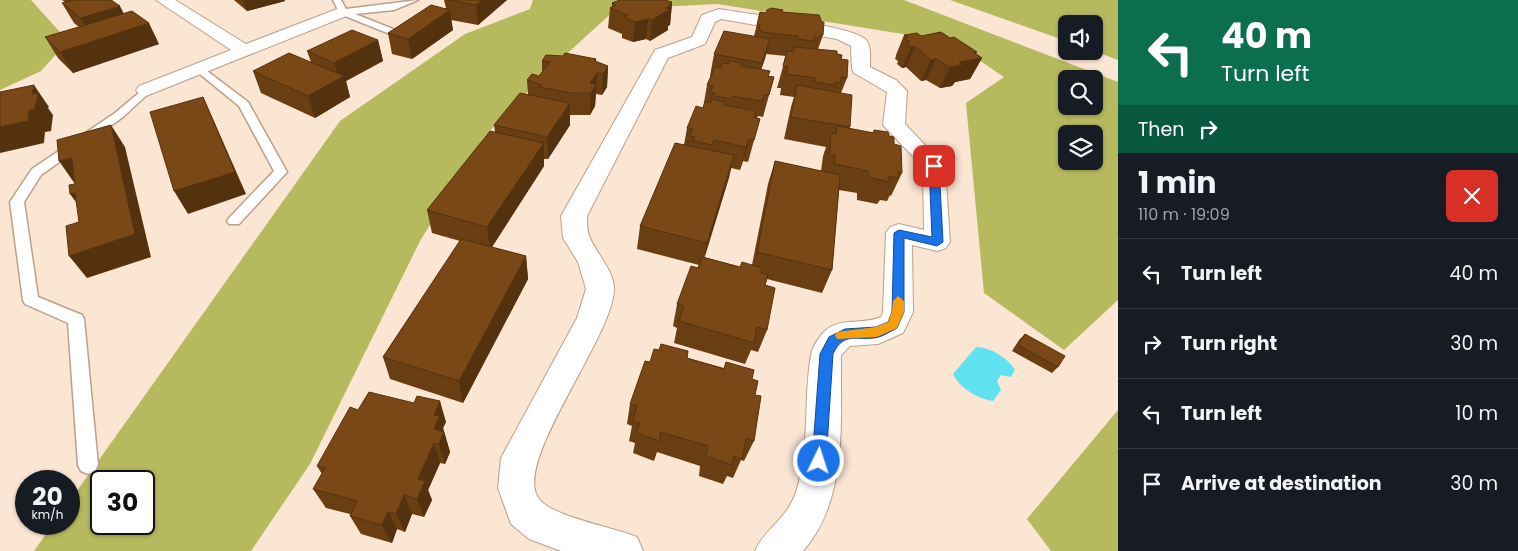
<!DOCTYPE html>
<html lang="en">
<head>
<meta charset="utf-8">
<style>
  :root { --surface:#171b24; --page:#242831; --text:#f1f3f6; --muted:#9ea1a6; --line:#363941 }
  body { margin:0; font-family:Poppins,sans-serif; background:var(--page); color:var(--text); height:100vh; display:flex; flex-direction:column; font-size:19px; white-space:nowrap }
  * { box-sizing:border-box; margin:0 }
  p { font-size:16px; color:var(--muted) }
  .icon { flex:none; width:28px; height:28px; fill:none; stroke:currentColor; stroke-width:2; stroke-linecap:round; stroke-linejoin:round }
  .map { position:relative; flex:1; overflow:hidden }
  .drawer { display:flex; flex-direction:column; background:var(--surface); width:400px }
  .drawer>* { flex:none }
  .guide { background:#0b6e4f; color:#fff; overflow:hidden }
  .buttons { position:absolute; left:1058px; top:15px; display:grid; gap:10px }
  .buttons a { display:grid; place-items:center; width:45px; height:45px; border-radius:8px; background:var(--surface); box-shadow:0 1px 4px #0004; font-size:25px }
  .speed { position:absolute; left:15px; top:470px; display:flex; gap:10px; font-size:25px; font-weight:700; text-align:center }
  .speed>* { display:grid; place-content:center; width:65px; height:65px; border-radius:50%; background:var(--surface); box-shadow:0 1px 4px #0004; line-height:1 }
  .speed small { font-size:12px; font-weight:400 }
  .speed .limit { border:2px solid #111; border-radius:8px; background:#fff; color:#111 }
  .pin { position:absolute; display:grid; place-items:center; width:42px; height:42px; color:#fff; margin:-21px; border-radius:10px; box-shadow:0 2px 8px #0006 }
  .me { position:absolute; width:55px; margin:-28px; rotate:4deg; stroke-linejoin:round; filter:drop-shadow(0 0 4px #0008) }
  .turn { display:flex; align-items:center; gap:18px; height:105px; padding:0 20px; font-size:22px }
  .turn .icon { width:65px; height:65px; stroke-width:2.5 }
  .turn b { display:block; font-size:35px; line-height:42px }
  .then { display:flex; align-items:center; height:48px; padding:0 20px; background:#0003; gap:10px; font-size:19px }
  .round { display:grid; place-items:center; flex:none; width:52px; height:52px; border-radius:8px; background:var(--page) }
  .summary { display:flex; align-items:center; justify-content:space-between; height:85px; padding:0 20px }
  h1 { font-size:30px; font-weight:700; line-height:38px }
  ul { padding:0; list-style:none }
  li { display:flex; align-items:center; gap:15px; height:70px; padding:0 20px; border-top:1px solid var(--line) }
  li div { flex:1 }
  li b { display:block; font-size:19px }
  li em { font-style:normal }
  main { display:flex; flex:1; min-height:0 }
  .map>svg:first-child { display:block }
</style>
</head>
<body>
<main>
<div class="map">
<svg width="1118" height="551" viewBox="0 0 1118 551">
  <rect width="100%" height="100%" fill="#fbe5d3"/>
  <g fill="#b6b95e" fill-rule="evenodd">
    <path d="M0,0H31L68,41L41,71L0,90Z"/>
    <path d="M533,0H904L1118,82V300L1064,350L984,293L966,103L1004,77L952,42L718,4L616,9L549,70L484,137L420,241L310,464L251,551H34L53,524H69V502L340,121L465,34L530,9ZM1066,79H1094V106H1066ZM1066,134H1094V161H1066ZM101,481H144V524H101Z"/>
    <path d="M950,0H1118V60L1094,51V24H1066V41Z"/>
    <path d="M1118,410V551H1051L1027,519Z"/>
  </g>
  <path fill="#60e2f1" d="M976,347C990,347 1008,358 1015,370L1011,377L1001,375L997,381L1001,390L993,401C979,399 959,388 953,374Z"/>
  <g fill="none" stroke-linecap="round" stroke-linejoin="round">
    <g stroke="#bba18c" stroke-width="3">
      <g id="service">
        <path d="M333,0H341L346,9L418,0L394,10L355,14L393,29L395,31L390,34L340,14Z"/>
        <path d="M199,65L248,102L287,172L239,224H229L227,221L229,218L274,171L239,106L195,70V66Z"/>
        <path d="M146,87L150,88V92L123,117L41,175L24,202L38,297L82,315L84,319L98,465L95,471L88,474L81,471L78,465L68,323L25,304L23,300L10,202L32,169L115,113Z"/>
      </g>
    </g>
    <g stroke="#bba18c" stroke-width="2">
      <g id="minor">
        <path d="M156,0H175L246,44L337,9H349L351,12L349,15L146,96L139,94L136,90L139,86L231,50Z"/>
        <path d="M719,9C746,14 846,25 864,38C872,44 870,58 870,67L896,80L907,91L905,124L945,166L950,242L946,248L937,251L912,245L913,312L903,333L878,344L850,346L841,355C840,419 849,499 803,551H755C762,535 772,529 783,515C797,499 800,479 803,458C808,425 805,387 811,355C812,347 820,335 826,330C842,317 864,325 881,317L883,312L886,233L890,227L899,224L924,230L923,167L883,125L887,92L854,73L852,69L851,46L837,39L721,19L715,22L705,44L668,58L587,216C587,223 587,232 590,238C597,254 614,271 614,289C614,336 511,464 539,499C553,517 613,527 637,537L643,551H561L529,539L511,524L498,488L501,458L577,318L586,289L578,262L563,238L561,216L655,50L692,37L702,15Z"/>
      </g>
    </g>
    <use href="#service" fill="#fff" fill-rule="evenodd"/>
    <use href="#minor" fill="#fff" fill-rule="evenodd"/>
  </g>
  <g fill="#693e13" fill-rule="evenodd">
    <path d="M62,0H112L123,13L159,44L73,73L58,58L45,37L79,27L74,23L62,3L65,2Z"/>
    <path d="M234,0H285V1L247,11Z"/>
    <path d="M444,0H507L478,25L451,20L453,30L412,59L392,54L388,33L446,8Z"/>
    <path d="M612,3L672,5L670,25L668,26V30L650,41L646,39L633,42L622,38V34L608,28L610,8L612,6Z"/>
    <path d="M760,12L766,13L782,12L823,35L818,49L837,54L841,59L847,78L841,93L850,127L849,129L873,133L874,130L889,136L894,144L902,173L891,196L890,195L887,201L880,200L877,204L857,200V193L839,190L832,270L822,293L767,279L765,285L767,330L758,352L751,350L745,364L674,343L677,328L673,326L677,304L699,265L637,249L640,226L684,145L687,128L703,108L707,85L711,76H710L714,54L754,36ZM766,54L786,56L777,88H781L780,95L794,97L791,107L784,139L826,147L823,156L821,171L775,161L768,184L752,265L740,267L704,257L731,168L740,170L743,161L748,162L760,119L757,118L758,116L763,117L774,77L768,76L761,69Z"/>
    <path d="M904,35L921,36L976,54L982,58L970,79L955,82L952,86L940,88L926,80L921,81L906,67L902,68L897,64L898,61L895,59L896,56V55Z"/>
    <path d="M378,40L383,61L346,81L350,97L315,118L261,93L253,71L311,62L307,51Z"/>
    <path d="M596,59V62L608,66L607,87L602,95L596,94L595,106L590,115H570V125L548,159H544V166L492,247L526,256L528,279L463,403L390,379L383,357L460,241L432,233L427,210L495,132L494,125L528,94L527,80L539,76L542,72V61Z"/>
    <path d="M1025,334L1058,367L1052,373L1012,351L1019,340Z"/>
    <path d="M687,358L724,368L726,362L752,379L755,395L754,441L744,461L741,460L733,478L727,476L723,484L699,476L700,466L657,452L654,461L633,453L635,443L629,441L632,426L627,424L630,404L650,362Z"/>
    <path d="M446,422L443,428L450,452L445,464L440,463L428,490L432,500L424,517L412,514L405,532L397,529L392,543L361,534L350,516V514L326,508L313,489L322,474L317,466Z"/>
  </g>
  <g fill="#55320f">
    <path d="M243,0H285V1L247,11Z"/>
    <path d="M483,0H507L478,25L476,5Z"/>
    <path d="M672,2L670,25L668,26V30L650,41L652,20L666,8L669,4Z"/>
    <path d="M120,6L130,26L93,39L81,18Z"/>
    <path d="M450,10L453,30L412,59L408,39Z"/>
    <path d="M648,19L646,39L633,42L635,22Z"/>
    <path d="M149,23L159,44L73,73L60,52Z"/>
    <path d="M770,39L765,59L756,84L762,63Z"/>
    <path d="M378,40L383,61L346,81L350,97L315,118L308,96L339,79L334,63Z"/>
    <path d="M915,46L906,67L902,68L911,47Z"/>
    <path d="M973,52H977L973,59L982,58L970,79L955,82L952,86L940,88L950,67Z"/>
    <path d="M596,59L595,75L597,73L595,106L590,115L591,93L590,83L595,61Z"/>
    <path d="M936,59L926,80L921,81L931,60Z"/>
    <path d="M608,66L607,87L602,95L603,74Z"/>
    <path d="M34,85L49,107L48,108L53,115L51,131L45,132L44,143L0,153V127L32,94Z"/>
    <path d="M203,97L213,119L246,194L188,214L174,191Z"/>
    <path d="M570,103V125L548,159L547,137Z"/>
    <path d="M111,125L125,147L151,257L87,278L69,256Z"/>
    <path d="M749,139L743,161L740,170L746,147Z"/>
    <path d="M544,143V166L490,250L487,227Z"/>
    <path d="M734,155L729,178L702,266L707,243Z"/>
    <path d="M72,158L75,184L59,161Z"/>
    <path d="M75,193L87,217L70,194Z"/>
    <path d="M526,256L528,279L463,403L459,381Z"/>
    <path d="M440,401L446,422L443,428L450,452L445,464L434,429V415Z"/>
    <path d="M434,443L440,463L428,490L432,500L424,517L417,499L418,479Z"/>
    <path d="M404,495L412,514L405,532L396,514Z"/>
    <path d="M388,512L397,529L392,543L382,525Z"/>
  </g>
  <g fill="#7a4816" stroke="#55320f">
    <path d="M74,0H111L120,6L81,18L62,3Z"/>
    <path d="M448,0H483L476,5Z"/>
    <path d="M620,0H665L672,2L669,4L672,5L666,8L670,9L652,20L648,19L635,22L623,17L628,15L610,8L616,5L612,3Z"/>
    <path d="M431,5L450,10L408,39L388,33Z"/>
    <path d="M771,8L783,10L782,12L819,15L822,22H824L823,35H820L819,38L814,37L813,41L798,39V36L761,32L762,30H759L760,25H757L760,12L766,13L767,10Z"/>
    <path d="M132,11L149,23L60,52L45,37Z"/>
    <path d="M352,30L378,40L334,63L307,51Z"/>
    <path d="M724,31L770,39L762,63L714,54Z"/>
    <path d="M941,32L950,38L954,37L977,52H973L982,58L959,62L963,65L950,67L936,59L931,60L915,46L911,47L906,43L910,42L904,38L908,37L904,35L917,33L921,36Z"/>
    <path d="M795,47L837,51V54L842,55L841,59L848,60L847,78L841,77L840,83L835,82L834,85L815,82L816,78L786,74L788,67L783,66L787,51L794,52Z"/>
    <path d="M289,53L344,76L308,96L253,71Z"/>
    <path d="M565,53L596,59L595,61L608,66L603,74L597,73L590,83L596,85L591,93H571L540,87L542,85L527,80L532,74L539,76L550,62L542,61L546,55L563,56Z"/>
    <path d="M729,61L742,63L741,66L770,71L768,76L774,77L769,95H764L762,101L732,96L731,99L714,96L715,93L710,92L713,86L707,85L715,67L721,68L723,63L728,64Z"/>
    <path d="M34,85L32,94L38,93L35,109L29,110L28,121L0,127V92Z"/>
    <path d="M797,85L852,95L850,127L791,117Z"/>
    <path d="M520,93L570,103L547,137L494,125Z"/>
    <path d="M203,97L235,172L174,191L150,112Z"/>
    <path d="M712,99L725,102L724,105L756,111L754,117L760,119L754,140L749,139L746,147L714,140L712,145L693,141L695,137L690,136L693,129L687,128L696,106L703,108L705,102H711Z"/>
    <path d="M111,125L135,234L69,256L66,226L79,222L75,193L70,194L69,185L75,184L72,158L59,161L57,140Z"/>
    <path d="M837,126L874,133V130L888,132L889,136L894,137V144L901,146L902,173L898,172V178L889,176V182L868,177V171L835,164V156L830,155L831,133L836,134Z"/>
    <path d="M490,131L544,143L487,227L427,210Z"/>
    <path d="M675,143L734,155L707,243L640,226Z"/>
    <path d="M775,161L840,175L832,270L757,252Z"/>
    <path d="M461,239L526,256L459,381L383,357Z"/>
    <path d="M702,257L740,267L742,262L762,268L761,273L768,275L765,285L775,288L767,330L757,327L754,343L679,321L684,306L677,304L691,266L698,268Z"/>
    <path d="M1025,334L1065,356L1058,367L1018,345Z"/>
    <path d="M661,344L688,351L687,358L724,369L726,362L754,370L752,379L758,381L755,395L761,396L754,441L746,438L742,459L734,456L732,465L706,456L708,446L661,432L659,441L636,433L640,423L633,421L637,406L630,404L645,361L650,362L654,349L659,350Z"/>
    <path d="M369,392L414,403L417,396L440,401L434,415L440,416L434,429L444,432L439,444L434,443L418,479L425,481L417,499L404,495L396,514L388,512L382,525L350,516L357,501L313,489L325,468L317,466L350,407L358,410Z"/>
  </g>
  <path fill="#1a73e8" stroke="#114b97" d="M934,163L939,166L943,242L937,246L904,238V312L897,328C891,331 885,335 879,337C858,342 844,330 833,354L826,461L824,466L819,468L814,466L812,461L820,354L829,337L845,329L876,327L888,322L892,312L894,233L899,230L932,237L929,166Z"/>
  <path fill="#f59e0b" d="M898,296L904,301V312L897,328L877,337L837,339L835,335L837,332L876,327L888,322L892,312L893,301Z"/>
</svg>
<div class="buttons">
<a><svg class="icon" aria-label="sound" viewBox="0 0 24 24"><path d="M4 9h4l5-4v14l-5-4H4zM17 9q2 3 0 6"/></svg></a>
<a><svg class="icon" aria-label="search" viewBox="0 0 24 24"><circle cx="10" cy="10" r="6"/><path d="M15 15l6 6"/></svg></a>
<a><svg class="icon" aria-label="layers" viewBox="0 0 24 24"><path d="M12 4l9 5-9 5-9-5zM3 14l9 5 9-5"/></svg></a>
</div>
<div class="speed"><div>20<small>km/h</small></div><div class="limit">30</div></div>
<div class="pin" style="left:934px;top:166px;background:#d93025"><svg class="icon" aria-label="arrive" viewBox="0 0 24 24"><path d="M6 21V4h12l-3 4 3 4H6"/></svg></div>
<svg class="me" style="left:819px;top:461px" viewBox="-20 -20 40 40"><circle r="17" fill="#1a73e8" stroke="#fff" stroke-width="3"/><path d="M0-11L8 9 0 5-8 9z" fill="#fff"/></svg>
</div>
<section class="drawer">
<div class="guide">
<div class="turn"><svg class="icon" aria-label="left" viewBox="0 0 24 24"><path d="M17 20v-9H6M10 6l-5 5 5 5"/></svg><div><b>40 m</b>Turn left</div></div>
<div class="then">Then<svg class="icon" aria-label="right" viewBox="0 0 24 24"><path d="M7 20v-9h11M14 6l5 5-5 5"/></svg></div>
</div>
<div class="summary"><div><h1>1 min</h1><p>110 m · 19:09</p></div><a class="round" style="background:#d93025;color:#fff"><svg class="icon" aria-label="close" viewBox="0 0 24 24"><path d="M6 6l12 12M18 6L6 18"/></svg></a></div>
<ul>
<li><svg class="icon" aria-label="left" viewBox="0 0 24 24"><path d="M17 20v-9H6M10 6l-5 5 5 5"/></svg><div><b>Turn left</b></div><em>40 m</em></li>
<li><svg class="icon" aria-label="right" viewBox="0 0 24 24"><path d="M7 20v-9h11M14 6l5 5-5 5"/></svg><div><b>Turn right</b></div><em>30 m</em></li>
<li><svg class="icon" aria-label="left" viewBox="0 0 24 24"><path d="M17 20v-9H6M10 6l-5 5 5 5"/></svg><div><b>Turn left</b></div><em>10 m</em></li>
<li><svg class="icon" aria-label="arrive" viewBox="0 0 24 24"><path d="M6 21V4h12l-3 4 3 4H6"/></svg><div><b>Arrive at destination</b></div><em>30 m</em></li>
</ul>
</section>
</main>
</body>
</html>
